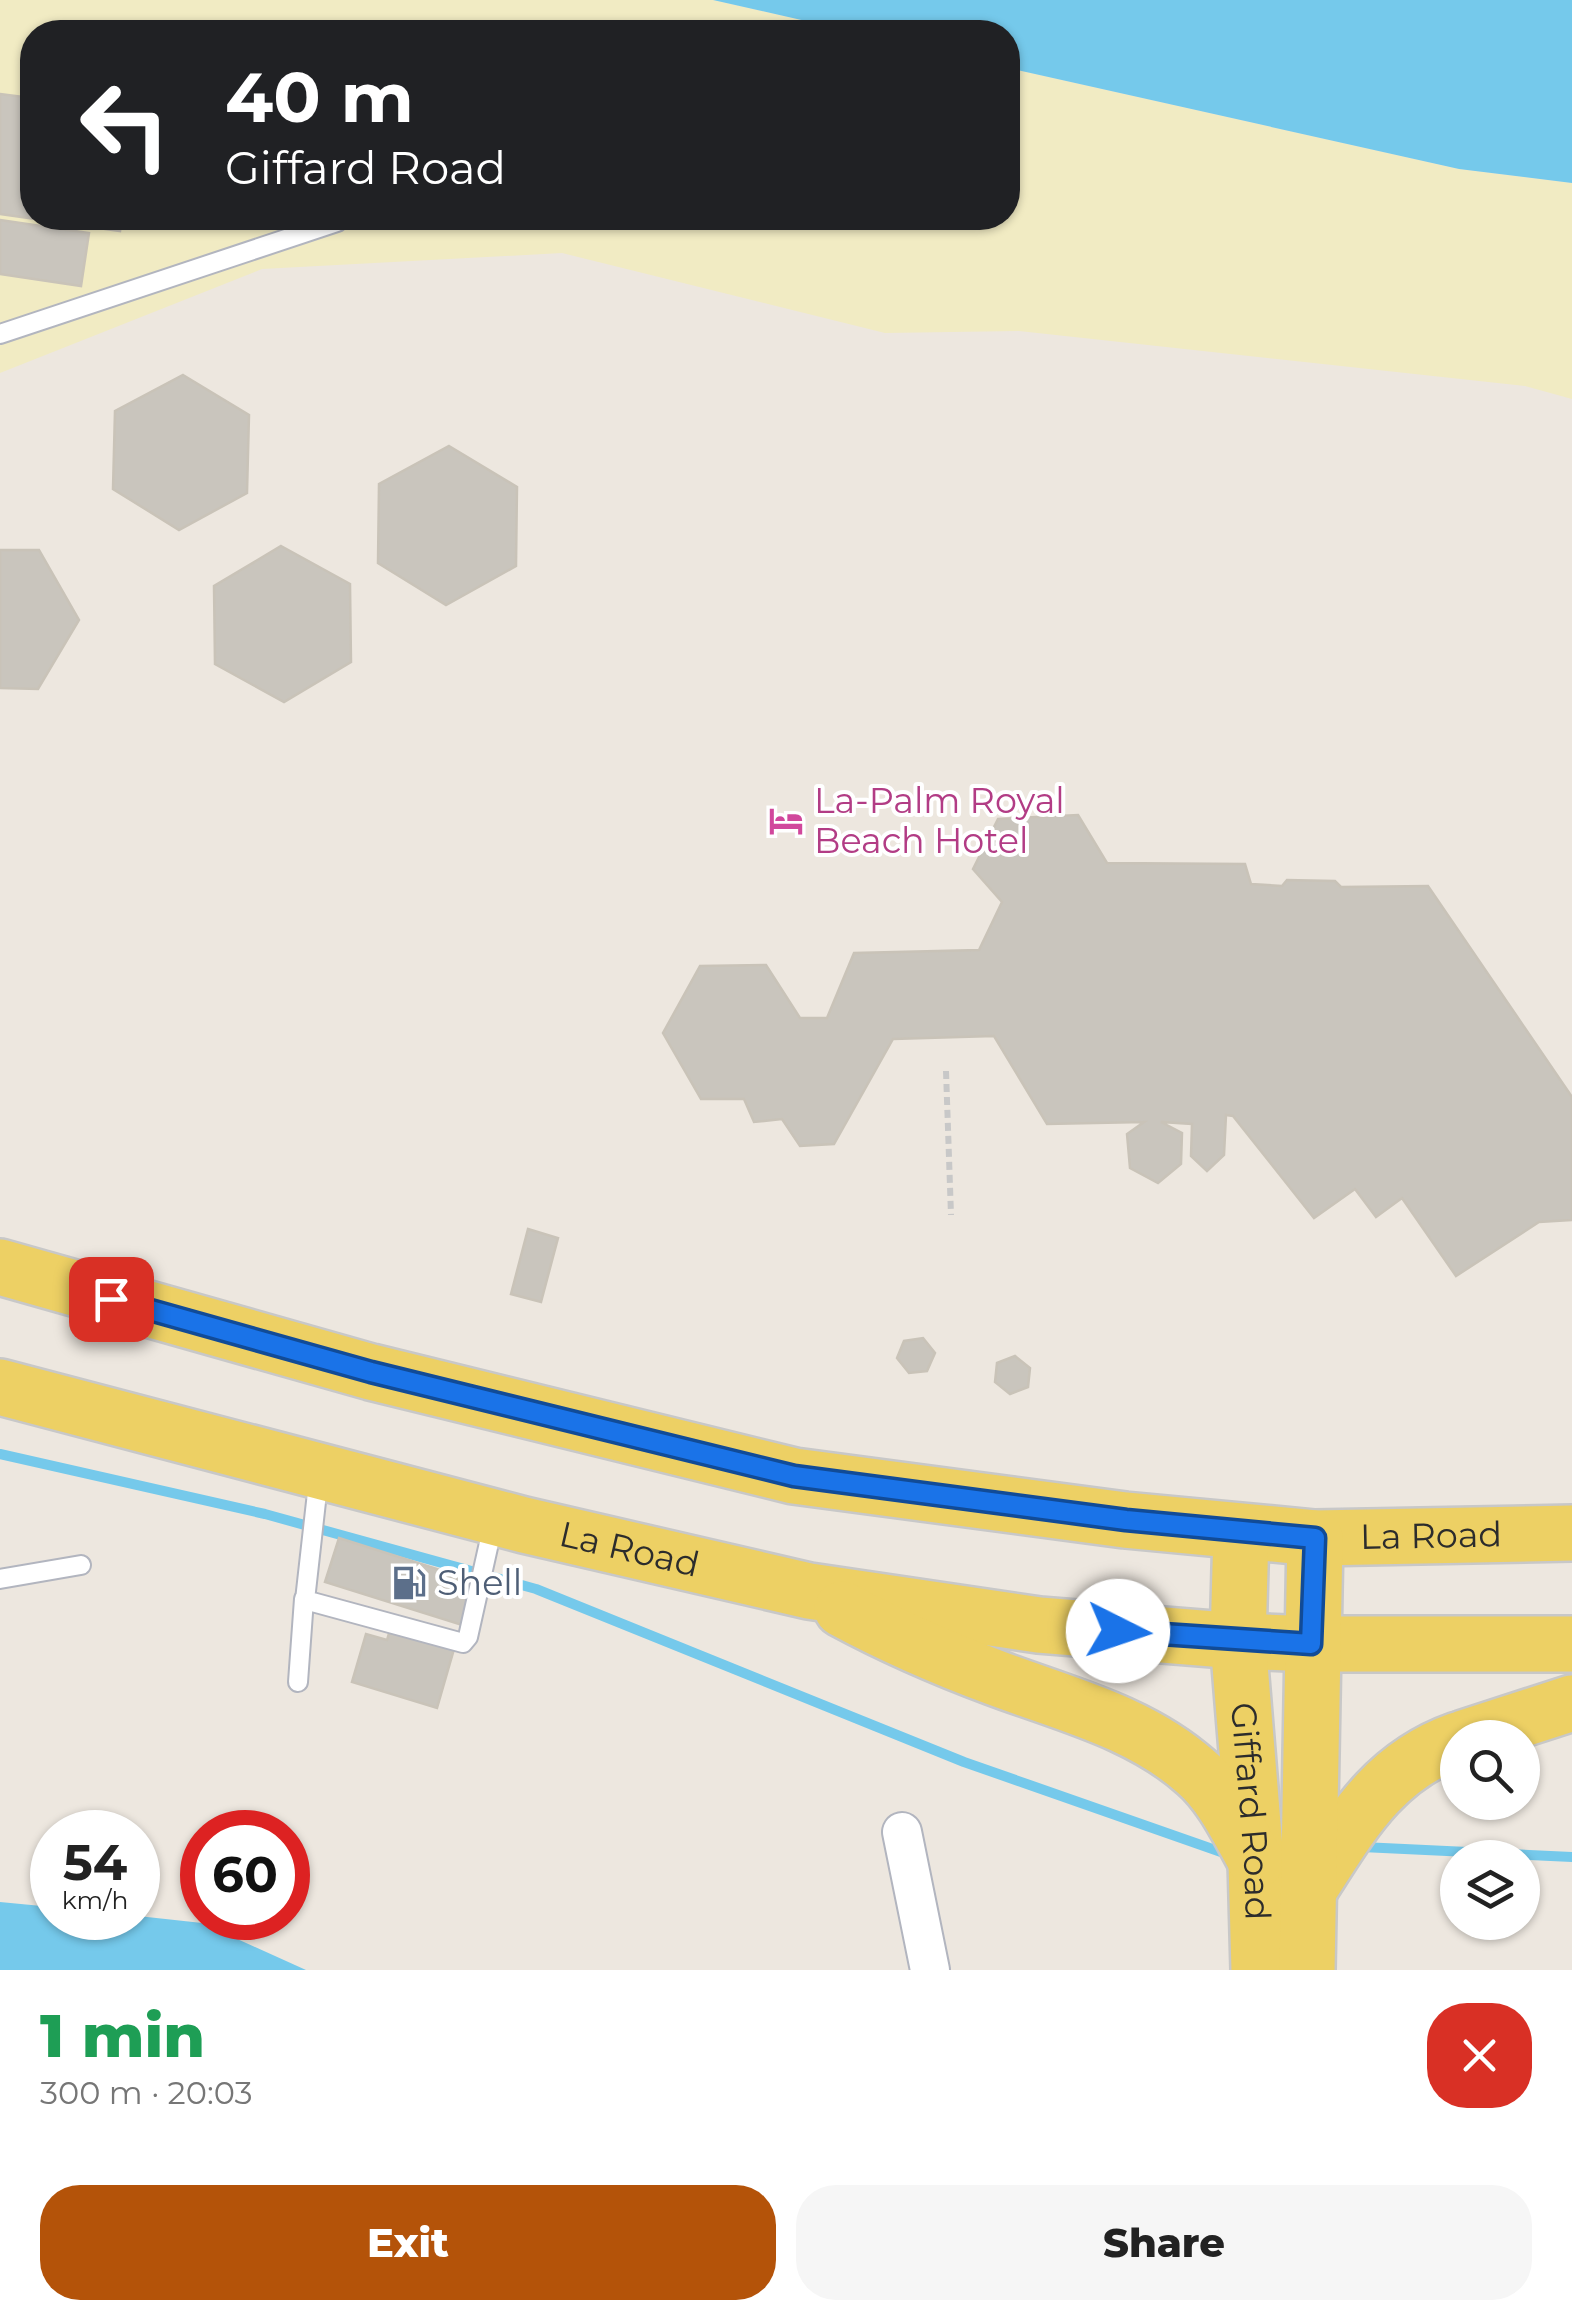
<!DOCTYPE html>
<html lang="en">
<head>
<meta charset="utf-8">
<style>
  :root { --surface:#fff; --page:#f6f6f6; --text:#222; --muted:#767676; --accent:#b45309 }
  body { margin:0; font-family:Montserrat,sans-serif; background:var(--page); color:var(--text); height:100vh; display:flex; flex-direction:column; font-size:38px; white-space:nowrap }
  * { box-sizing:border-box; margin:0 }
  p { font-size:32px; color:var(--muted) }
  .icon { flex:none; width:55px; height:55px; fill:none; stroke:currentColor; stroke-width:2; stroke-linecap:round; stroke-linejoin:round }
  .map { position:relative; height:1970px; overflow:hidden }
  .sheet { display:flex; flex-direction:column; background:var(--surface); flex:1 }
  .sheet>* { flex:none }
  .hud { position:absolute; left:20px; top:20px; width:1000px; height:210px; border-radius:40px; box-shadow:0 2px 8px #0004; background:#202124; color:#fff; overflow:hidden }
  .tools { position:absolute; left:1440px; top:1720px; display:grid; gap:20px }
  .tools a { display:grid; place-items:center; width:100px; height:100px; border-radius:50%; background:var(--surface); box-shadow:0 2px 8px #0004; font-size:50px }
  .speed { position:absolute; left:30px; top:1810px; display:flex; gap:20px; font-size:50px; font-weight:700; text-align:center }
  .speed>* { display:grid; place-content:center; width:130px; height:130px; border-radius:50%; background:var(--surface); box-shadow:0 2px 8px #0004; line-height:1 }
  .speed small { font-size:25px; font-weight:400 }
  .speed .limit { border:15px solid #d22; background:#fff; color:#111 }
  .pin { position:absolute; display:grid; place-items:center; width:85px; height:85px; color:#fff; margin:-42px; border-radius:20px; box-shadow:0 5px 15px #0006 }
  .me { position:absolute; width:110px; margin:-55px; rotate:94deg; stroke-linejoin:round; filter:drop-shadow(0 0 8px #0008) }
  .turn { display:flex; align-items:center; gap:35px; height:210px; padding:0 40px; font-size:45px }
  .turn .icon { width:130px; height:130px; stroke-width:2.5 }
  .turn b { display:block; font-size:70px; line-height:85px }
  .round { display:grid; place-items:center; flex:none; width:105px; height:105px; border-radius:40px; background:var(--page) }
  .headline { display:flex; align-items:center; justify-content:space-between; height:170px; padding:0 40px }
  h1 { font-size:60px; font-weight:800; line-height:75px; color:#1e9e55 }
  .primary-button { display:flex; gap:20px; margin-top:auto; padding:20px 40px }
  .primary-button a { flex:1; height:115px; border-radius:40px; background:var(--accent); color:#fff; font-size:40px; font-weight:800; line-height:115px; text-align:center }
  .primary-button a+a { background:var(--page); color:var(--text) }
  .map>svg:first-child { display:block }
</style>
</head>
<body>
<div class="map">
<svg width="1572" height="1970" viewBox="0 0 1572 1970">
  <rect width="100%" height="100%" fill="#ede7df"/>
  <path fill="#f1ebc3" d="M0,0H713L854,32H32V218H1008V68L1459,169L1572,183V399L1525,386L1019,331L885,333L562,253L262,269L0,373Z"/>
  <g fill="#75c9eb">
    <path d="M713,0H1572V183L1459,169L1008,68V32H854Z"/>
    <path d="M0,1902L52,1907V1918L138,1916L202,1923L306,1970H0Z"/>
  </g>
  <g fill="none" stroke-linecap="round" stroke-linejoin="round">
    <g stroke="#75c9eb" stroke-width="10">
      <path d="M0,1454L265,1514L536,1589L964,1762L1221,1852"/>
      <path d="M1362,1847L1572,1857"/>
    </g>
  </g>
  <g fill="#c9c5bd" stroke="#c9c3b8" stroke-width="2.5">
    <path d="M0,94L32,98V218H122L120,231L0,214Z"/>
    <path d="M0,220L89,233L81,286L0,274Z"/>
    <path d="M183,375L249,415L247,493L179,530L113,489L115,411Z"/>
    <path d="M449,446L517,487L516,566L446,605L378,563L379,484Z"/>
    <path d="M281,546L350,584L351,662L284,702L215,664L214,586Z"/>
    <path d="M0,550H39L79,620L38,689L0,688Z"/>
    <path d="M1078,815L1107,863L1245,864L1251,884L1282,886L1287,880L1335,881L1341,887L1428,886L1572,1097V1220L1539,1222L1456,1276L1402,1198L1376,1217L1355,1189L1314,1218L1233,1116L1226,1115L1224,1155L1207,1171L1191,1156L1192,1124L1161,1122L1182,1133L1181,1164L1158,1183L1130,1168L1127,1134L1144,1122L1047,1124L994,1036L893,1039L834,1144L800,1146L782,1119L754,1122L744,1099H701L663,1033L700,966L766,965L800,1018H827L854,953L979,950L1002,902L973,869L998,819Z"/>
    <path d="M528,1229L558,1238L541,1302L511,1294Z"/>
    <path d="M923,1338L935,1353L927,1371L909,1373L897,1358L904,1341Z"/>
    <path d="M1015,1356L1030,1368L1028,1387L1010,1394L995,1382L997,1363Z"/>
    <path d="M339,1538L475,1581L462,1625L325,1582Z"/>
    <path d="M390,1630L454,1649L437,1708L352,1682L366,1634L387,1640Z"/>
  </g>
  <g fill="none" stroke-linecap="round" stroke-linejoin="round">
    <g stroke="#b2b5bf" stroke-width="22">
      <g id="lane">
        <path d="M0,334L337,222"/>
        <path d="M319,1475L305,1600L463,1643L468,1637L493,1525"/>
        <path d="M0,1579L81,1565"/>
        <path d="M298,1682L304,1599"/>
      </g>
    </g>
    <g stroke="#b2b5bf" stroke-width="42">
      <path id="street" d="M902,1832L930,1970"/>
    </g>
    <g stroke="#c8c8c8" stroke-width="60">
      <g id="primary">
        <path id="s1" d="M0,1267L371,1372L794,1476L1125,1520L1315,1538L1572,1533"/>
        <path id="s2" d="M0,1387L524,1525L809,1591L1039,1625L1238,1641L1311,1644H1572"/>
        <path id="s3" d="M1241,1532L1238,1641L1256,1861L1259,1970"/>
        <path d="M842,1609C892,1636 942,1658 996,1678C1065,1704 1140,1722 1196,1772C1222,1794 1239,1831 1256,1861"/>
        <path d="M1464,1738L1572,1703"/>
        <path d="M1310,1888C1351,1825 1382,1767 1458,1740"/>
        <path d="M1307,1970L1315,1538"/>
      </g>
    </g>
    <path stroke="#c8c8c8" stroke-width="6" stroke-dasharray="8 5" stroke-linecap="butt" d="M946,1071L951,1215"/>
    <use href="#lane" stroke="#fff" stroke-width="18"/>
    <use href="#street" stroke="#fff" stroke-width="38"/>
    <use href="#primary" stroke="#edd064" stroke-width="55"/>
  </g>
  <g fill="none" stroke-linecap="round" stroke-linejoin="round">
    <g stroke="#114b97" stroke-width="25">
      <path id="route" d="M111,1299L371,1372L794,1476L1126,1520L1315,1538L1311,1644L1118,1631"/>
    </g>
    <use href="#route" stroke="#1a73e8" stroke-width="18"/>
  </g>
  <defs>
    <g id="hotel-bare" transform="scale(2.7)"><path d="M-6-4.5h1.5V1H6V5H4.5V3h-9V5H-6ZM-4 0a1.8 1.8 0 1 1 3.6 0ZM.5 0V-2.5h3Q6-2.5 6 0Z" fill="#d1479c" stroke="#fff" stroke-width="2.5" paint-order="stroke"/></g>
    <g id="fuel-bare" transform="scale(2.7)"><path d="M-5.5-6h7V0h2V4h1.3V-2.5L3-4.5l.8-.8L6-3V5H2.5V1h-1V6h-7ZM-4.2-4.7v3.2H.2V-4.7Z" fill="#5c6f8a" stroke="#fff" stroke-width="2.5" paint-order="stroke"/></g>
  </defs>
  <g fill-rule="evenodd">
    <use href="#hotel-bare" x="786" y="821"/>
    <use href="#fuel-bare" x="409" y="1583"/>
  </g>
  <g text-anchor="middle" stroke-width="8" stroke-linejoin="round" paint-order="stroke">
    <g font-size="35" fill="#b23c85" stroke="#fff" text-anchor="start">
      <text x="814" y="813">La-Palm Royal<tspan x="814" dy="40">Beach Hotel</tspan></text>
    </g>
    <g font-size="35" fill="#2c2c2c" stroke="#fff">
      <text dy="12" stroke="none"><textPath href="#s1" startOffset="1462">La Road</textPath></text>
      <text dy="12" stroke="none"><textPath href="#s2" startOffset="650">La Road</textPath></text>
      <text dy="12" stroke="none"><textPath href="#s3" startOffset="280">Giffard Road</textPath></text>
    </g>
    <g font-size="35" fill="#4e5e75" stroke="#fff" text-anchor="start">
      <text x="437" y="1595">Shell</text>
    </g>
  </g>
</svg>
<div class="tools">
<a><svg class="icon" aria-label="search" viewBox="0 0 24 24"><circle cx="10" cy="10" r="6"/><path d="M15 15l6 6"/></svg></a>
<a><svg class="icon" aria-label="layers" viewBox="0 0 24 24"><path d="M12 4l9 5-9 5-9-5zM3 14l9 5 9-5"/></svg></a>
</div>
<div class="speed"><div>54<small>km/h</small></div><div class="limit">60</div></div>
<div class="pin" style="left:111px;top:1299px;background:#d93025"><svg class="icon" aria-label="arrive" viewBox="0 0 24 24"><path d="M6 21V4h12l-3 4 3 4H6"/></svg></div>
<svg class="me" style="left:1118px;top:1631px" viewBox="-20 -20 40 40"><circle r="19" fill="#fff"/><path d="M0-13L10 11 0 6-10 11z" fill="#1a73e8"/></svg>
<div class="hud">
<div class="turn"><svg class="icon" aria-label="left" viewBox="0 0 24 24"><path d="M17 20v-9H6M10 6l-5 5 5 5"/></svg><div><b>40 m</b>Giffard Road</div></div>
</div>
</div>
<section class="sheet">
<div class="headline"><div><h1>1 min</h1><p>300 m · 20:03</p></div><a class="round" style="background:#d93025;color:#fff"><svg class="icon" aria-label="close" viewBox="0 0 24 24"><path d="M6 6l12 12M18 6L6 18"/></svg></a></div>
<div class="primary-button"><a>Exit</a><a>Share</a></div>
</section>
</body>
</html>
